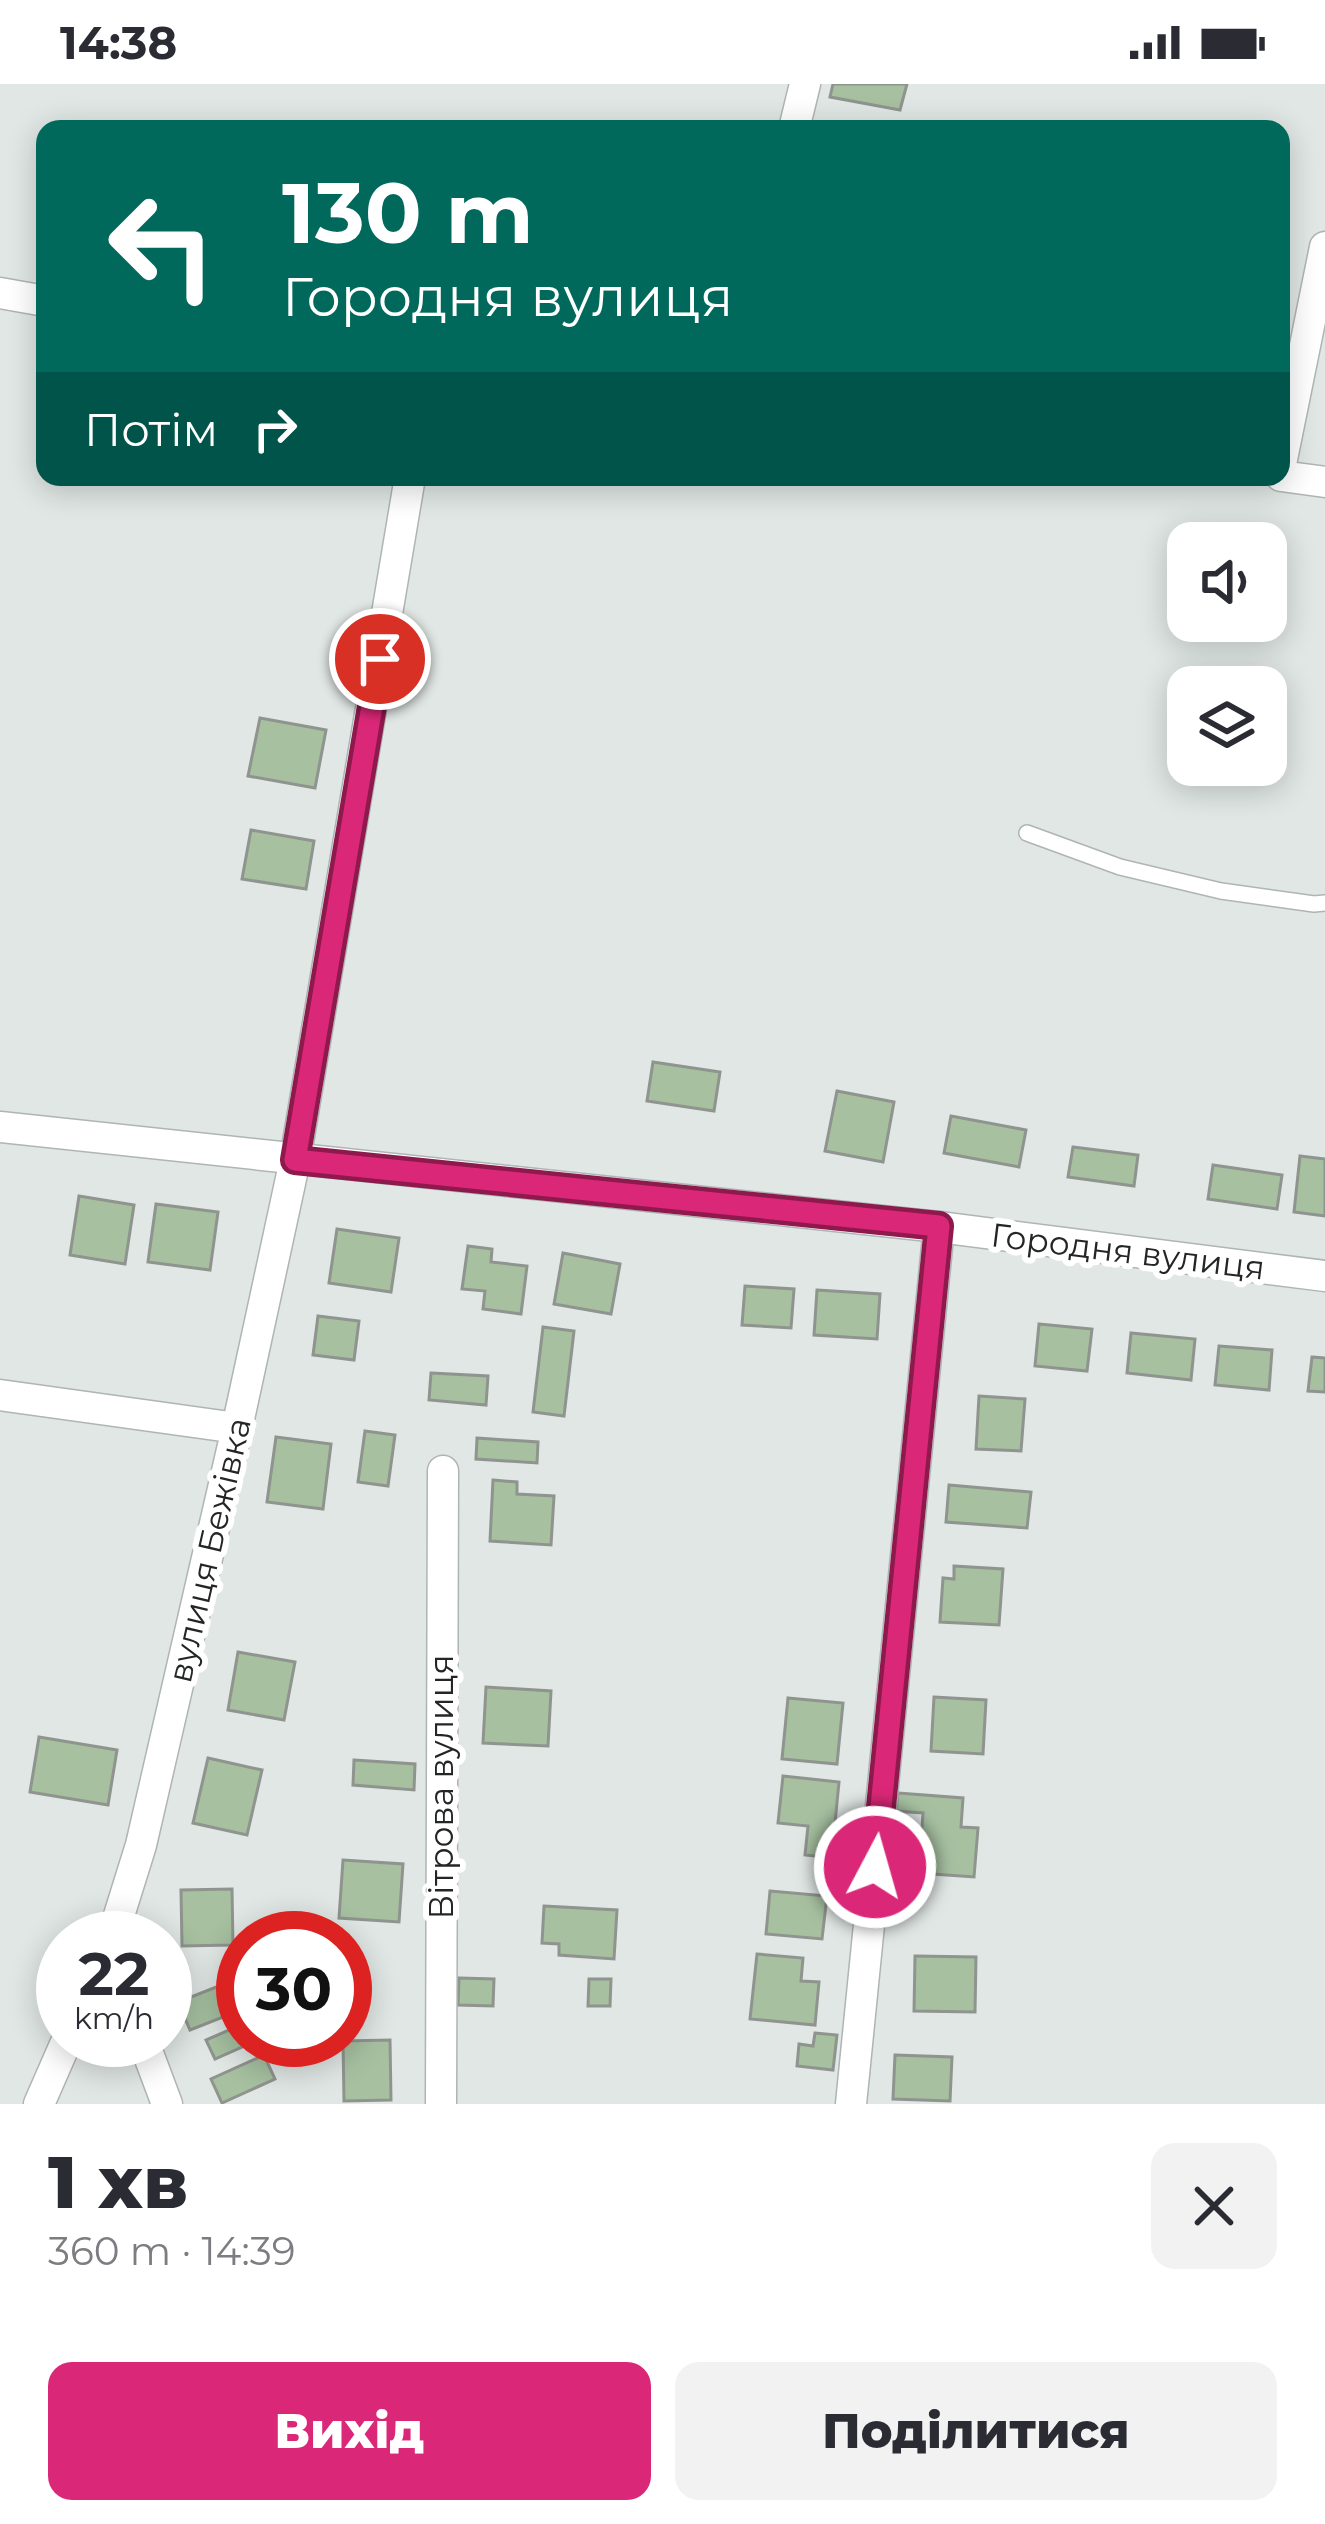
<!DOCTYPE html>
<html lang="uk">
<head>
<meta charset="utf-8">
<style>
  :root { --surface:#fff; --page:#f2f2f3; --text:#2b2b33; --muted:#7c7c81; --accent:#db2777 }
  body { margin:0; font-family:Montserrat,sans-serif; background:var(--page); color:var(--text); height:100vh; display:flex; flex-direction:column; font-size:45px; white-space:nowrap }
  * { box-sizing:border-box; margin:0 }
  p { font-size:39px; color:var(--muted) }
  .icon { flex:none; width:66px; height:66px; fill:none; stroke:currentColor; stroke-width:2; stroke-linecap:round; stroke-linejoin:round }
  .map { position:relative; height:2020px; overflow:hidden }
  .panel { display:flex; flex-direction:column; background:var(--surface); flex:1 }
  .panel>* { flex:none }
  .guide { position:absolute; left:36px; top:36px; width:1254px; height:366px; border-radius:24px; box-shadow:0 6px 30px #0003; background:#00695c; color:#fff; overflow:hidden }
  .controls { position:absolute; left:1167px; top:438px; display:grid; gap:24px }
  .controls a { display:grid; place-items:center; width:120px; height:120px; border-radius:24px; background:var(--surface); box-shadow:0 6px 30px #0003; font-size:60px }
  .speed { position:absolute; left:36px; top:1827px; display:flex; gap:24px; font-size:60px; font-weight:700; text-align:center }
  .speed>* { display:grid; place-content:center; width:156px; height:156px; border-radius:50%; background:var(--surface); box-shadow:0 6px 30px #0003; line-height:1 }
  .speed small { font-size:30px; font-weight:400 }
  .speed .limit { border:18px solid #d22; background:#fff; color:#111 }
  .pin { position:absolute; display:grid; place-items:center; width:102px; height:102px; color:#fff; margin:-51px; border:6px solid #fff; border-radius:50%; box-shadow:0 3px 12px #0007 }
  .me { position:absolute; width:132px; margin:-66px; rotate:6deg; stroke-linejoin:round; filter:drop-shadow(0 0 9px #0008) }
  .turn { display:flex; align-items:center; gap:42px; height:252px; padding:0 48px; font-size:54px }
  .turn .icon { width:156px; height:156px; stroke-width:2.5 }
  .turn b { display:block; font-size:84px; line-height:102px }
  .then { display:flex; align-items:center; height:114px; padding:0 48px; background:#0003; gap:24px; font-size:45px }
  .round { display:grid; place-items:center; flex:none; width:126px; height:126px; border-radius:24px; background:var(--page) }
  .headline { display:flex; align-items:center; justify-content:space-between; height:204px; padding:0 48px }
  h1 { font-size:72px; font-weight:800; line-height:90px }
  .primary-button { display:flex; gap:24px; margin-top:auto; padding:24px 48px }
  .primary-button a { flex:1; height:138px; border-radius:24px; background:var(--accent); color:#fff; font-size:48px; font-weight:800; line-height:138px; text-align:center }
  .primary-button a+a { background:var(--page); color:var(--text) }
  .status { display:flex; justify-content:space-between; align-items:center; height:84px; padding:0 60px; background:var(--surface); direction:ltr }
  .status svg { height:33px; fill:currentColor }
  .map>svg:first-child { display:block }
</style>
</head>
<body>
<div class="status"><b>14:38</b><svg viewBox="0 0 49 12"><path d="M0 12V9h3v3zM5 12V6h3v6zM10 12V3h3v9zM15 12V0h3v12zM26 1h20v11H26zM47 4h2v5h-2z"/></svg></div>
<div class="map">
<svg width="1325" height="2020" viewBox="0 0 1325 2020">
  <rect width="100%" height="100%" fill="#e0e7e4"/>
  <g fill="#a6c0a0" stroke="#90948f" stroke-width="3">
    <path d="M833,0H907L900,26L830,13Z"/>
    <path d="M260,634L326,646L315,704L248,692Z"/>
    <path d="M251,746L314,757L306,805L242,795Z"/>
    <path d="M653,978L720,988L714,1027L647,1017Z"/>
    <path d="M837,1007L894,1018L883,1078L825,1067Z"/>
    <path d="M951,1032L1026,1046L1019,1083L944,1069Z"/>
    <path d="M1073,1063L1138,1071L1134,1102L1068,1093Z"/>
    <path d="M1300,1072L1325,1075V1132L1294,1128Z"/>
    <path d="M1213,1081L1282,1091L1277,1125L1208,1115Z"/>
    <path d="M79,1112L134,1121L125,1180L70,1171Z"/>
    <path d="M156,1120L218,1128L210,1186L148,1178Z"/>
    <path d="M337,1145L399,1154L391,1208L329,1199Z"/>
    <path d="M468,1162L492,1165L491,1178L527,1182L521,1230L483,1225L485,1207L462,1205Z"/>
    <path d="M563,1169L620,1180L611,1230L554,1220Z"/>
    <path d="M745,1202L794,1205L791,1244L742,1241Z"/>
    <path d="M817,1206L880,1210L877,1255L814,1251Z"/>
    <path d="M318,1232L359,1237L354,1276L313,1271Z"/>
    <path d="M1039,1240L1092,1245L1087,1287L1035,1282Z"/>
    <path d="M543,1243L574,1247L564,1332L533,1328Z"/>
    <path d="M1131,1249L1195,1255L1191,1296L1127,1289Z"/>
    <path d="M1219,1262L1272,1266L1269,1306L1215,1301Z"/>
    <path d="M1312,1273L1325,1274V1308L1308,1307Z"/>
    <path d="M431,1289L488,1292L486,1321L429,1316Z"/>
    <path d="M979,1312L1025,1315L1021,1367L976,1365Z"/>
    <path d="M365,1347L395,1351L388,1402L358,1398Z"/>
    <path d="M276,1353L331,1360L323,1425L267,1418Z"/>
    <path d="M477,1354L538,1358L537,1379L476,1375Z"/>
    <path d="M493,1396L517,1398V1410L554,1412L551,1461L490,1457Z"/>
    <path d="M949,1401L1031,1408L1027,1444L946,1438Z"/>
    <path d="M954,1482L1003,1485L999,1541L940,1538L943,1494L954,1495Z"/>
    <path d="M238,1568L295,1578L284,1636L228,1626Z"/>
    <path d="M486,1603L551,1607L548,1662L483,1659Z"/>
    <path d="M934,1613L986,1616L983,1670L931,1667Z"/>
    <path d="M788,1614L843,1619L837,1680L782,1675Z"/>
    <path d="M39,1653L117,1666L108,1721L30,1708Z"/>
    <path d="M208,1674L262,1686L247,1751L193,1739Z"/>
    <path d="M354,1676L415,1680L414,1706L353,1701Z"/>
    <path d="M783,1692L839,1698L835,1739L847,1740L843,1775L805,1771L808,1742L778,1739Z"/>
    <path d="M898,1709L963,1714L961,1743L978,1744L974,1793L919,1789L923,1729L896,1727Z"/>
    <path d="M343,1776L403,1780L399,1838L339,1834Z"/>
    <path d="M232,1805L233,1861L182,1862L181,1806Z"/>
    <path d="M770,1807L827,1812L822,1855L766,1850Z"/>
    <path d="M544,1822L617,1826L614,1875L559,1871V1860L542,1859Z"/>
    <path d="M757,1870L803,1874L801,1897L819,1898L815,1941L750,1935Z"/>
    <path d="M915,1872L976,1873L975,1928L914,1927Z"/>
    <path d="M459,1894L494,1895L493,1922L458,1921Z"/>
    <path d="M589,1895H611L610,1922H588Z"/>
    <path d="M224,1900L236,1928L190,1946L178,1918Z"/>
    <path d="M243,1940V1956H258L215,1975L206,1956Z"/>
    <path d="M815,1949L837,1951L833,1986L797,1982L799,1960L813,1962Z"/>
    <path d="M390,1956L391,2016L344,2017L343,1957Z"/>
    <path d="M264,1971L275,1995L222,2019L211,1995Z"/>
    <path d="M895,1971L952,1973L950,2017L893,2015Z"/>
  </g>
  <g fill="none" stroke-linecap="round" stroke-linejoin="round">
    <g stroke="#afb5b3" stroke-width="18">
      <path id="lane" d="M1027,749L1120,783L1221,807L1314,820L1325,819"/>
    </g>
    <g stroke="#afb5b3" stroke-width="33">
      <g id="street">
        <path d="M794,45L805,0"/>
        <path d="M0,209L45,217"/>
        <path d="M1281,380L1325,163"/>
        <path d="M1281,392L1325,398"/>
        <path d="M0,1043L939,1143L1325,1192"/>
        <path d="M0,1311L237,1344"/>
        <path d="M112,1854L141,1761L237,1344L295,1076L410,393"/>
        <path d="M143,1956L167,2020"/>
        <path d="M39,2020L67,1956"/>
        <path d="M441,2020L443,1387"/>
        <path d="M851,2020L939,1143"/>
      </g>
    </g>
    <use href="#lane" stroke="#fff" stroke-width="15"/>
    <use href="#street" stroke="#fff" stroke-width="30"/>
  </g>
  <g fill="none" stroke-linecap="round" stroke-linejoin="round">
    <g stroke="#8e194d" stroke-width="30">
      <path id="route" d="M380,575L295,1076L939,1142L875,1783"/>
    </g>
    <use href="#route" stroke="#db2777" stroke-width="21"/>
  </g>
  <g text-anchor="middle" stroke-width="12" stroke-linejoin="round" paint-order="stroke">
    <g font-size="33" fill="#242625" stroke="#fff">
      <text transform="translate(1128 1167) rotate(7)" y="12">Городня вулиця</text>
      <text transform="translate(209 1466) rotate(-77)" y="12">вулиця Бежівка</text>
      <text transform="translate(441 1703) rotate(-90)" y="12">Вітрова вулиця</text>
    </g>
  </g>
</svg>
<div class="controls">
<a><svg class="icon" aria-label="sound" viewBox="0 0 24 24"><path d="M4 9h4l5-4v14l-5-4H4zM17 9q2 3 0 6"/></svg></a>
<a><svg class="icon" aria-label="layers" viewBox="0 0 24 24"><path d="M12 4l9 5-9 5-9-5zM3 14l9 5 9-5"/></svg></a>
</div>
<div class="speed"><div>22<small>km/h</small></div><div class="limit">30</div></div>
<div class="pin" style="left:380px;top:575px;background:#d93025"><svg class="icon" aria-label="arrive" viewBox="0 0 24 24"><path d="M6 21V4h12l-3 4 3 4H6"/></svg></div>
<svg class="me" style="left:875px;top:1783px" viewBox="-20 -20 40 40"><circle r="17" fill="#db2777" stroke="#fff" stroke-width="3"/><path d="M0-11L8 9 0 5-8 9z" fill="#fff"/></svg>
<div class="guide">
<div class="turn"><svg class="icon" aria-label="left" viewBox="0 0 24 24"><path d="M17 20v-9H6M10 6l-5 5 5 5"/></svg><div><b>130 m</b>Городня вулиця</div></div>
<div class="then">Потім<svg class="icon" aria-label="right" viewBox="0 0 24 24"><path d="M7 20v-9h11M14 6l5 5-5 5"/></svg></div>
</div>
</div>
<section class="panel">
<div class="headline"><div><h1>1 хв</h1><p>360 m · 14:39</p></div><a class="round"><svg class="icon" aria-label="close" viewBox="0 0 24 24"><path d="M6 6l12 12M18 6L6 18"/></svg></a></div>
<div class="primary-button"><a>Вихід</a><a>Поділитися</a></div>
</section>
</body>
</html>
